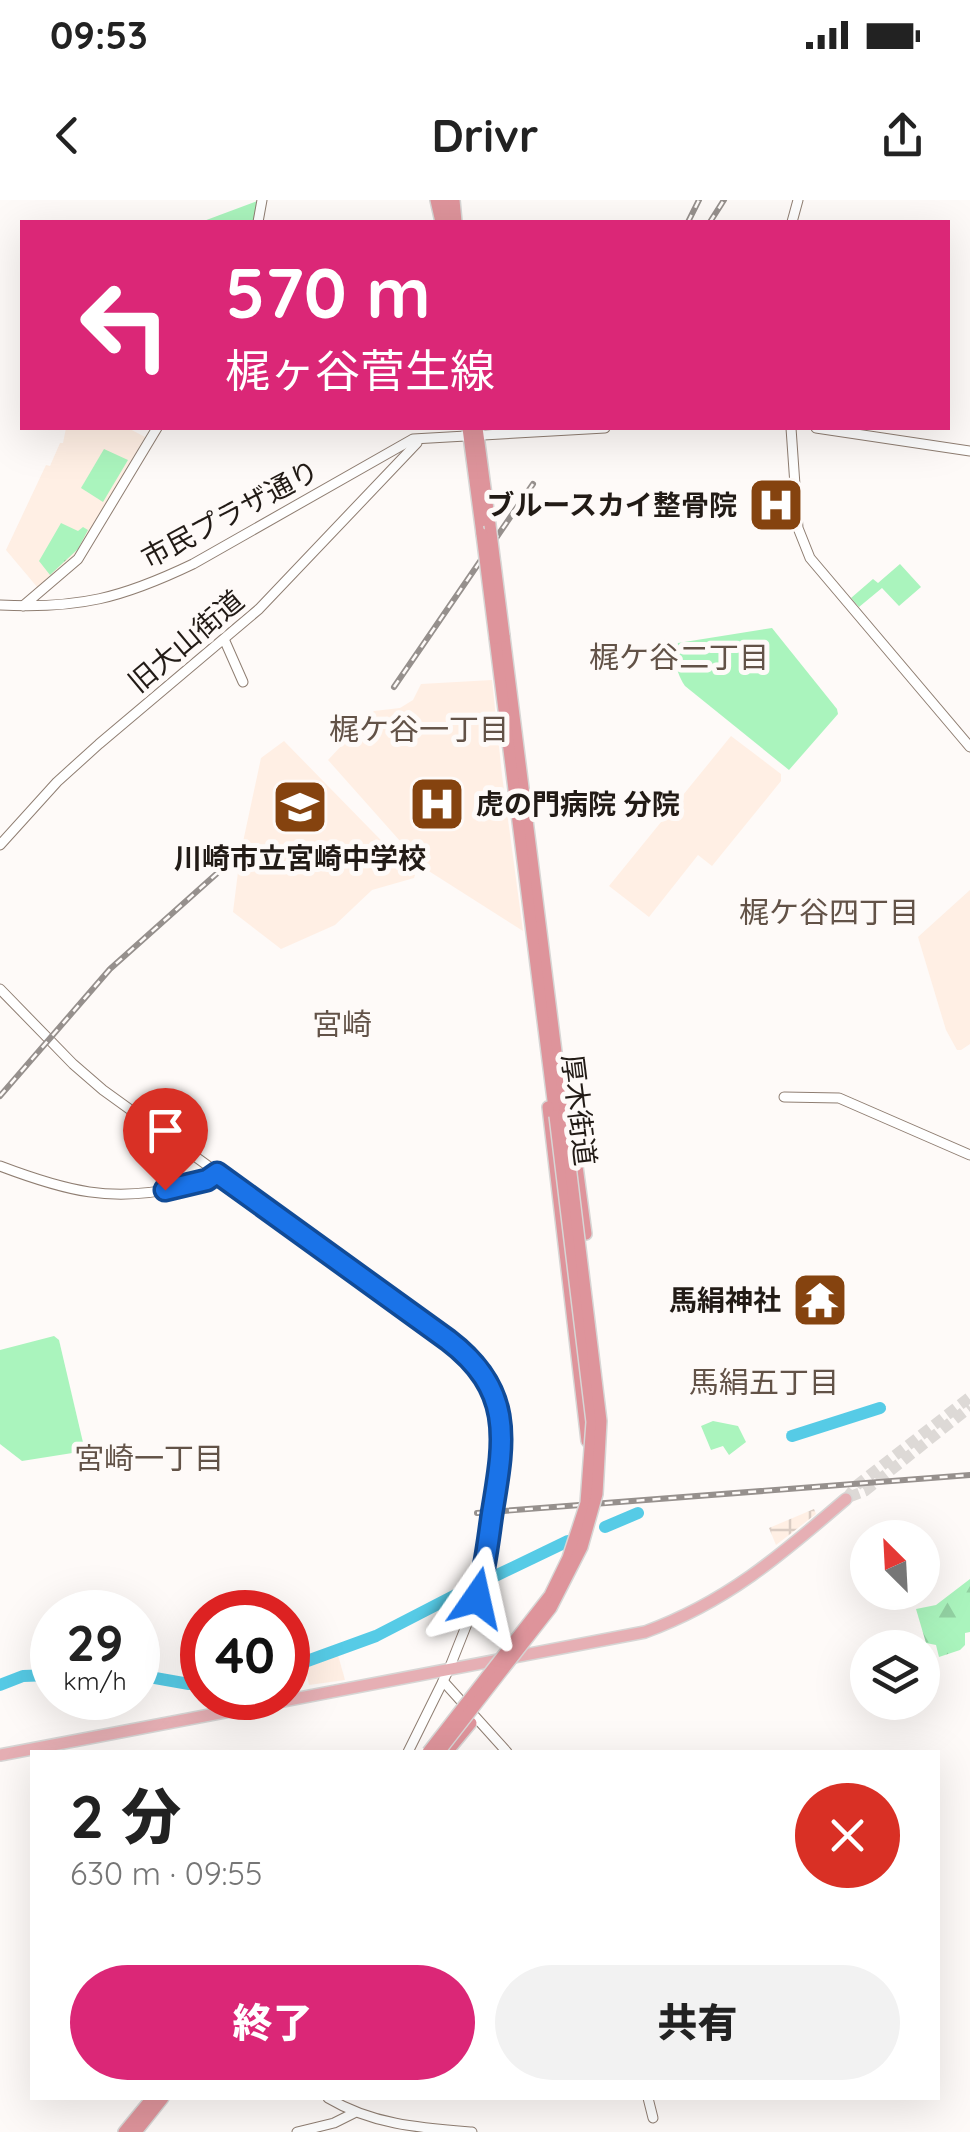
<!DOCTYPE html>
<html lang="ja">
<head>
<meta charset="utf-8">
<style>
  :root { --surface:#fff; --page:#f2f2f2; --text:#222; --muted:#767676; --accent:#db2777 }
  body { margin:0; font-family:Quicksand,"Noto Sans JP",sans-serif; background:var(--page); color:var(--text); height:100vh; display:flex; flex-direction:column; font-size:38px; white-space:nowrap }
  * { box-sizing:border-box; margin:0 }
  p { font-size:32px; color:var(--muted) }
  .icon { flex:none; width:55px; height:55px; fill:none; stroke:currentColor; stroke-width:2; stroke-linecap:round; stroke-linejoin:round }
  .map { position:relative; flex:1; overflow:hidden }
  .panel { position:absolute; left:30px; top:1550px; width:910px; height:350px; display:flex; flex-direction:column; background:var(--surface); border-radius:0px; box-shadow:0 10px 40px #0002 }
  .panel>* { flex:none }
  .top-card { position:absolute; left:20px; top:20px; width:930px; height:210px; border-radius:0px; box-shadow:0 10px 40px #0002; background:#db2777; color:#fff; overflow:hidden }
  .needle { width:65px; rotate:336deg }
  .controls { position:absolute; left:850px; top:1320px; display:grid; gap:20px }
  .controls a { display:grid; place-items:center; width:90px; height:90px; border-radius:50%; background:var(--surface); box-shadow:0 10px 40px #0002; font-size:50px }
  .speed { position:absolute; left:30px; top:1390px; display:flex; gap:20px; font-size:50px; font-weight:700; text-align:center }
  .speed>* { display:grid; place-content:center; width:130px; height:130px; border-radius:50%; background:var(--surface); box-shadow:0 10px 40px #0002; line-height:1 }
  .speed small { font-size:25px; font-weight:400 }
  .speed .limit { border:15px solid #d22; background:#fff; color:#111 }
  .pin { position:absolute; display:grid; place-items:center; width:85px; height:85px; color:#fff; margin:-102px -42px; border-radius:50% 50% 50% 0; rotate:-45deg; box-shadow:0 0 10px #0007 }
  .pin .icon { rotate:45deg }
  .me { position:absolute; width:110px; margin:-55px; rotate:11deg; stroke-linejoin:round; filter:drop-shadow(0 0 8px #0008) }
  .turn { display:flex; align-items:center; gap:35px; height:210px; padding:0 40px; font-size:45px }
  .turn .icon { width:130px; height:130px; stroke-width:2.5 }
  .turn b { display:block; font-size:70px; line-height:85px }
  .round { display:grid; place-items:center; flex:none; width:105px; height:105px; border-radius:52px; background:var(--page) }
  .headline { display:flex; align-items:center; justify-content:space-between; height:170px; padding:0 40px }
  h1 { font-size:60px; font-weight:800; line-height:75px }
  .button { display:flex; gap:20px; margin-top:auto; padding:20px 40px }
  .button a { flex:1; height:115px; border-radius:60px; background:var(--accent); color:#fff; font-size:40px; font-weight:800; line-height:115px; text-align:center }
  .button a+a { background:var(--page); color:var(--text) }
  .status { display:flex; justify-content:space-between; align-items:center; height:70px; padding:0 50px; background:var(--surface); direction:ltr }
  .status svg { height:28px; fill:currentColor }
  header { display:flex; justify-content:space-between; align-items:center; height:130px; padding:0 40px; background:var(--surface); font-size:45px; font-weight:800 }
  .map>svg:first-child { display:block }
</style>
</head>
<body>
<div class="status"><b>09:53</b><svg viewBox="0 0 49 12"><path d="M0 12V9h3v3zM5 12V6h3v6zM10 12V3h3v9zM15 12V0h3v12zM26 1h20v11H26zM47 4h2v5h-2z"/></svg></div>
<header><svg class="icon" aria-label="back" viewBox="0 0 24 24"><path d="M15 5l-7 7 7 7"/></svg>Drivr<svg class="icon" aria-label="share" viewBox="0 0 24 24"><path d="M12 15V3M7 8l5-5 5 5M5 13v7h14v-7"/></svg></header>
<div class="map">
<svg width="970" height="1932" viewBox="0 0 970 1932">
  <defs>
    <pattern id="industrial-grid" width="8" height="8" patternUnits="userSpaceOnUse" patternTransform="scale(2.5)"><rect width="8" height="8" fill="#ffefe4"/><path d="M0 4h8M4 0v8" fill="none" stroke="#daccc3"/></pattern>
    <pattern id="grass-tufts" width="24" height="20" patternUnits="userSpaceOnUse" patternTransform="scale(2.5)"><rect width="24" height="20" fill="#aaf4bd"/><path d="M3 7l-1-3M5 7V3M7 7l1-3M15 17l-1-3M17 17v-4M19 17l1-3" fill="none" stroke="#92d1a2"/></pattern>
    <pattern id="forest-firs" width="22" height="20" patternUnits="userSpaceOnUse" patternTransform="scale(2.5)"><rect width="22" height="20" fill="#aaf4bd"/><path d="M5 1l3.5 6h-7zM16 11l3.5 6h-7z" fill="#92d1a2"/></pattern>
  </defs>
  <rect width="100%" height="100%" fill="#fefaf8"/>
  <g fill="#ffefe4">
    <path d="M66,228H128L145,237L84,342L68,362L38,388L6,350L46,265L50,266L60,243H63Z"/>
    <path d="M492,480L502,575L523,731L424,668L328,560L374,511L400,508L413,500L421,484Z"/>
    <path d="M731,536L781,574V581L712,666L698,655L649,717L609,686Z"/>
    <path d="M284,541L415,675L414,678L372,690L335,725L281,749L233,712L240,656L261,558Z"/>
    <path d="M970,690V844L961,850H957L946,830L918,737Z"/>
    <path d="M338,1455L345,1480L309,1485L305,1466Z"/>
  </g>
  <path fill="url(#industrial-grid)" d="M814,1309L816,1314L776,1345L769,1328Z"/>
  <path fill="url(#grass-tufts)" d="M61,323L78,331L83,327L88,330L78,349L50,375L39,361Z"/>
  <path fill="url(#forest-firs)" d="M970,1379V1432L965,1433V1445L960,1450L939,1457L936,1445L926,1443L916,1409L936,1405Z"/>
  <g fill="#aaf4bd">
    <path d="M257,1L253,22H201Z"/>
    <path d="M104,249L128,260L103,302L81,288Z"/>
    <path d="M900,364L921,387L899,406L882,388L859,407L851,398L873,379L878,383Z"/>
    <path d="M772,428L837,509L838,514L789,570L685,486C677,475 672,456 678,443Z"/>
    <path d="M54,1136L59,1140L85,1251L22,1261L0,1244V1150Z"/>
    <path d="M713,1221L738,1226L746,1242L729,1255L723,1246L711,1250L701,1226Z"/>
  </g>
  <g fill="none" stroke-linecap="round" stroke-linejoin="round">
    <g stroke="#56cbe6" stroke-width="12">
      <path d="M792,1236L880,1208"/>
      <path d="M605,1327L638,1313"/>
      <path d="M493,1377L568,1341"/>
      <path d="M288,1468L376,1436L471,1387"/>
      <path d="M138,1475L189,1484L202,1482"/>
      <path d="M0,1485L23,1476L52,1475"/>
    </g>
    <g stroke="#ddd9d6" stroke-width="11" stroke-dasharray="11 5.5" stroke-linecap="butt">
      <path d="M849,1297L865,1291L970,1207"/>
      <path d="M846,1299L857,1285L970,1197"/>
    </g>
    <g stroke="#8f7e72" stroke-width="11">
      <g id="tertiary">
        <path d="M258,22L262,0"/>
        <path d="M792,22L798,0"/>
        <path d="M791,228L798,328L810,358L970,547"/>
        <path d="M816,228L970,251"/>
        <path d="M0,405C79,409 122,398 193,364L413,239L605,228"/>
        <path d="M23,406L78,359L157,228"/>
        <path d="M224,439L243,482"/>
        <path d="M0,645L57,582L99,544L259,409L417,243"/>
        <path d="M0,789L73,864L103,890L449,1140L474,1163L488,1183L500,1215L504,1241L476,1401L449,1469L408,1552"/>
        <path d="M784,897L839,898L970,955"/>
        <path d="M0,966C66,991 111,1003 181,987C194,984 207,982 217,973"/>
        <path d="M443,1481L507,1552"/>
        <path d="M328,1898C373,1925 421,1928 472,1932"/>
        <path d="M648,1898L653,1918"/>
        <path d="M297,1932L334,1923L354,1913"/>
      </g>
    </g>
    <g stroke="#d7d6d5" stroke-width="14">
      <path id="primary" d="M0,1555L645,1432C727,1402 781,1355 846,1299"/>
    </g>
    <g stroke="#d7d6d5" stroke-width="14">
      <g id="trunk">
        <path d="M436,0L441,22"/>
        <path d="M445,0L447,22"/>
        <path d="M454,0L456,22"/>
        <path d="M468,228L482,334"/>
        <path d="M477,228L490,325"/>
        <path d="M504,436L564,916"/>
        <path d="M495,438L555,916"/>
        <path d="M569,906L586,1034"/>
        <path d="M548,907L587,1241"/>
        <path d="M447,1552L471,1523"/>
        <path d="M124,1932L152,1898"/>
        <path d="M136,1932L163,1898"/>
      </g>
    </g>
    <use href="#tertiary" stroke="#fff" stroke-width="9"/>
    <use href="#primary" stroke="#e6afb4" stroke-width="11"/>
    <use href="#trunk" stroke="#de949b" stroke-width="11"/>
    <g stroke="#96908d" stroke-width="6">
      <g id="rail">
        <path d="M688,22L699,0"/>
        <path d="M710,22L724,0"/>
        <path d="M394,487L533,284"/>
        <path d="M0,896L110,769L223,668"/>
        <path d="M477,1313L970,1275"/>
      </g>
    </g>
    <use href="#rail" stroke="#fefaf8" stroke-width="2.5" stroke-dasharray="8" stroke-linecap="butt"/>
    <g stroke="#d7d6d5" stroke-width="14" stroke-linecap="butt">
      <g id="trunk-bridge">
        <path d="M490,325L504,436"/>
        <path d="M482,334L495,438"/>
        <path d="M428,1552L550,1395L568,1358L586,1303L592,1222L555,916"/>
        <path d="M439,1552L551,1408L582,1347L597,1294L601,1221L564,916"/>
      </g>
    </g>
    <use href="#trunk-bridge" stroke="#de949b" stroke-width="11"/>
  </g>
  <g fill="none" stroke-linecap="round" stroke-linejoin="round">
    <g stroke="#114b97" stroke-width="25">
      <path id="route" d="M165,990L207,980L217,973L448,1140C515,1191 504,1241 492,1314C488,1342 485,1371 477,1398"/>
    </g>
    <use href="#route" stroke="#1a73e8" stroke-width="18"/>
  </g>
  <defs>
    <g id="hospital-square" transform="scale(2.875)"><rect x="-9" y="-9" width="18" height="18" rx="4" fill="#85430f" stroke="#fefaf8"/><path d="M-5-5h3v3.5h4V-5h3V5h-3V1.5h-4V5h-3Z" fill="#fff"/></g>
    <g id="school-square" transform="scale(2.875)"><rect x="-9" y="-9" width="18" height="18" rx="4" fill="#85430f" stroke="#fefaf8"/><path d="M0-5L7-2L0 1L-7-2ZM-4 1L0 2.5L4 1V4Q0 6-4 4Z" fill="#fff"/></g>
    <g id="temple-square" transform="scale(2.875)"><rect x="-9" y="-9" width="18" height="18" rx="4" fill="#85430f" stroke="#fefaf8"/><path d="M0-6L5-2H3V0L6.5 2.5H4V6H1.5V3h-3V6H-4V2.5H-6.5L-3 0V-2H-5Z" fill="#fff"/></g>
  </defs>
  <g fill-rule="evenodd">
    <use href="#hospital-square" x="776" y="305"/>
    <use href="#hospital-square" x="437" y="604"/>
    <use href="#school-square" x="300" y="607"/>
    <use href="#temple-square" x="820" y="1100"/>
  </g>
  <g text-anchor="middle" stroke-width="10" stroke-linejoin="round" paint-order="stroke">
    <g font-size="28" font-weight="bold" fill="#221b16" stroke="#fefaf8" text-anchor="end">
      <text x="737" y="315">ブルースカイ整骨院</text>
      <text x="476" y="614" text-anchor="start">虎の門病院 分院</text>
      <text x="300" y="668" text-anchor="middle">川崎市立宮崎中学校</text>
      <text x="781" y="1110">馬絹神社</text>
    </g>
    <g font-size="28" fill="#221b16" stroke="#fefaf8">
      <text transform="translate(230 314) rotate(-28)" y="10">市民プラザ通り</text>
      <text transform="translate(186 441) rotate(-40)" y="10">旧大山街道</text>
      <text transform="translate(579 910) rotate(83)" y="10">厚木街道</text>
    </g>
    <g font-size="30" fill="#625247" stroke="#fefaf8">
      <text x="679" y="468">梶ケ谷二丁目</text>
      <text x="419" y="540">梶ケ谷一丁目</text>
      <text x="829" y="723">梶ケ谷四丁目</text>
      <text x="342" y="835">宮崎</text>
      <text x="764" y="1193">馬絹五丁目</text>
      <text x="149" y="1269">宮崎一丁目</text>
    </g>
  </g>
</svg>
<div class="controls">
<a><svg class="needle" viewBox="-14 -14 28 28"><path d="M0-13l5 13h-10z" fill="#e53935"/><path d="M0 13l5-13h-10z" fill="#767676"/></svg></a>
<a><svg class="icon" aria-label="layers" viewBox="0 0 24 24"><path d="M12 4l9 5-9 5-9-5zM3 14l9 5 9-5"/></svg></a>
</div>
<div class="speed"><div>29<small>km/h</small></div><div class="limit">40</div></div>
<div class="pin" style="left:165px;top:990px;background:#d93025"><svg class="icon" aria-label="arrive" viewBox="0 0 24 24"><path d="M6 21V4h12l-3 4 3 4H6"/></svg></div>
<svg class="me" style="left:477px;top:1398px" viewBox="-20 -20 40 40"><path d="M0-17L14 15 0 8-14 15z" fill="#1a73e8" stroke="#fff" stroke-width="4"/></svg>
<div class="top-card">
<div class="turn"><svg class="icon" aria-label="left" viewBox="0 0 24 24"><path d="M17 20v-9H6M10 6l-5 5 5 5"/></svg><div><b>570 m</b>梶ヶ谷菅生線</div></div>
</div>
<section class="panel">
<div class="headline"><div><h1>2 分</h1><p>630 m · 09:55</p></div><a class="round" style="background:#d93025;color:#fff"><svg class="icon" aria-label="close" viewBox="0 0 24 24"><path d="M6 6l12 12M18 6L6 18"/></svg></a></div>
<div class="button"><a>終了</a><a>共有</a></div>
</section>
</div>
</body>
</html>
